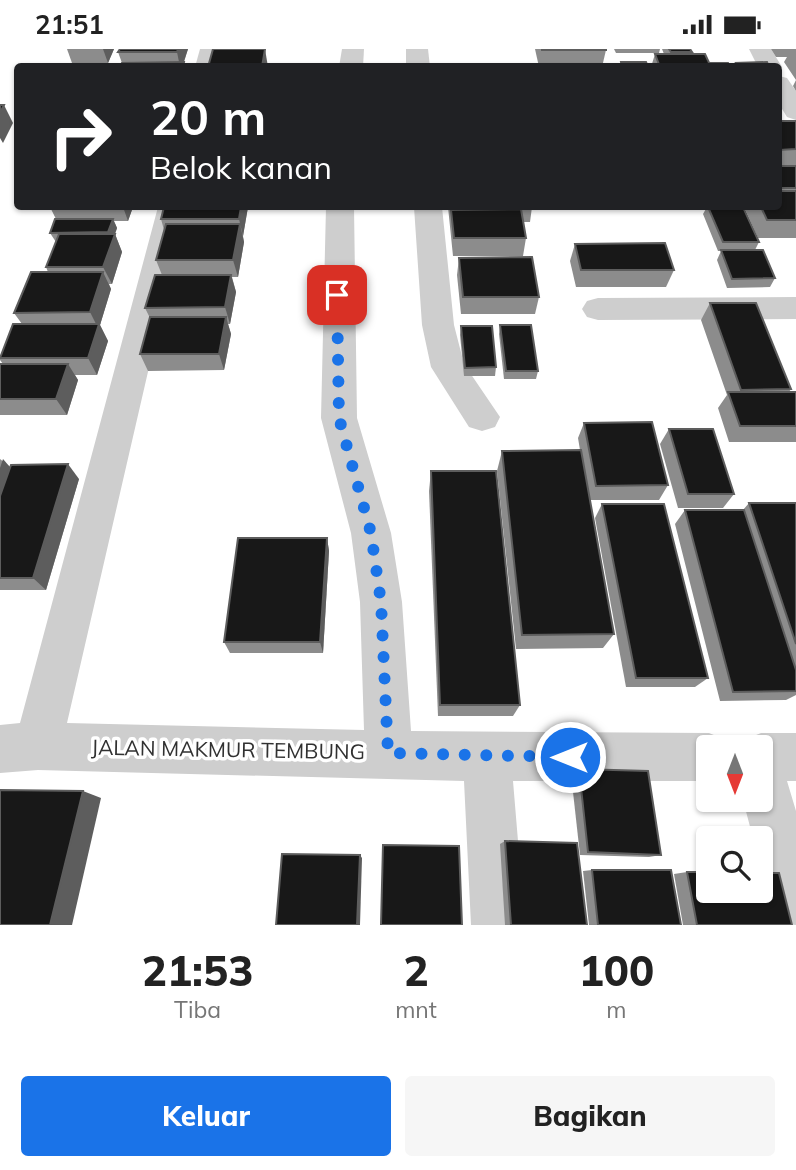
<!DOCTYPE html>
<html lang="id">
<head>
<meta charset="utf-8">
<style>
  :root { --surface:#fff; --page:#f6f6f6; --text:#222; --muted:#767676; --accent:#1a73e8 }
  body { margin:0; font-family:Mulish,sans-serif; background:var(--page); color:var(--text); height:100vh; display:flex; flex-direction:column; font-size:26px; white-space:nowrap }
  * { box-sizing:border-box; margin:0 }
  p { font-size:23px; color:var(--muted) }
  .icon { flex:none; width:38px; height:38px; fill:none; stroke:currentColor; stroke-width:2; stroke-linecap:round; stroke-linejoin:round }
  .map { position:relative; height:876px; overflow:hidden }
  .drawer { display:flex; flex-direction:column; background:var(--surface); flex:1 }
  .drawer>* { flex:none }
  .hud { position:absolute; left:14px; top:14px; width:768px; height:147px; border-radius:7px; box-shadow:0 2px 5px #0004; background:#202124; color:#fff; overflow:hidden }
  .needle { width:46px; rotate:180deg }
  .controls { position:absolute; left:696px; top:686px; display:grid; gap:14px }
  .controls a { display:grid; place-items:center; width:77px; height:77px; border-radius:7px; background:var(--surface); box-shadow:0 2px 5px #0004; font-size:35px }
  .pin { position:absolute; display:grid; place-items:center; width:60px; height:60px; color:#fff; margin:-30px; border-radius:14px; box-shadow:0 4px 10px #0006 }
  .me { position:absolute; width:77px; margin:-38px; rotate:270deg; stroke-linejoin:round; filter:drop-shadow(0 0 5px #0008) }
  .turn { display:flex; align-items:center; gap:24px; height:147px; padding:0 21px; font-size:32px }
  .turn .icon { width:91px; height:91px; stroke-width:2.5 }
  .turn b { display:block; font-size:49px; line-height:60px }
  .eta { display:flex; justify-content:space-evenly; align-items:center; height:119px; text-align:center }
  .eta b { font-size:42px; font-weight:800; line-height:49px }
  .action { display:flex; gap:14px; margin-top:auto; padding:14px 21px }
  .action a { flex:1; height:80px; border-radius:7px; background:var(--accent); color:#fff; font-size:28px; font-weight:800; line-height:80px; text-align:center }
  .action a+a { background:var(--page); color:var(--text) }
  .status { display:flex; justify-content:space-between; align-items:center; height:49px; padding:0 35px; background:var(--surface); direction:ltr }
  .status svg { height:19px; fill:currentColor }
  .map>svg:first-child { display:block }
</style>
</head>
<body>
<div class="status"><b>21:51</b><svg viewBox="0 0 49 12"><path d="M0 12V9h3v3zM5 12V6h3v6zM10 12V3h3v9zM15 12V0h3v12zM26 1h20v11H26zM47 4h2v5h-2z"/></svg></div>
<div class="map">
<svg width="796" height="876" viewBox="0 0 796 876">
  <rect width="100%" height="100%" fill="#fff"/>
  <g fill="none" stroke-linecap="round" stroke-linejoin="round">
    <g fill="#cecece" fill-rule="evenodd">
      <path d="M200,0H222L219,18H195Z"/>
      <path d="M342,0H364L363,18H339Z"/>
      <path d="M406,0H428L430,18H406Z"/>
      <path d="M749,0H771L782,18L779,22V18H758Z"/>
      <path d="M779,27L787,29L796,42V71L787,68L779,55Z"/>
      <path d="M158,158H186L67,674L364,681L360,553L351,484L321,369L326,158H354L357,369L391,484L402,553L411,682L709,684L726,691L729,698H709V732H513L525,876H471L464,732L38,721L0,724V676L20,674Z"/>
      <path d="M414,158H442L454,276L464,315L500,368L495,378L482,382L469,378L431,318L422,276Z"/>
      <path d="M796,248V270L598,271L587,268L582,260L587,252L598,249Z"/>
      <path d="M761,684H796V732H787L796,762V876L777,874L761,823V789H753L743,751H761V698H741L744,691Z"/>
    </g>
  </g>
  <g fill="#8c8c8c">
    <path d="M67,0H114L108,14H72Z"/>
    <path d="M188,0L184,13L122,14L118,3Z"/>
    <path d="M535,0H606V1L602,18H539Z"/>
    <path d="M614,0H660L659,4H616Z"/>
    <path d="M662,0H690L692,3L691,5L710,14L730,18H651L655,5H664Z"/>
    <path d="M771,0H796V42L793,37L796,31L784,13L787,8H776Z"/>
    <path d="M779,72H796V189H758L745,160L746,158H779Z"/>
    <path d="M50,158H133L128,172H114L117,179L115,185L122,203L112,235H109L111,240L100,276L108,292L97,326H75L78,331L67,366H0V315H3L0,311V307L22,275L14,264L48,223L46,218L56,193L50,184L56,170Z"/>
    <path d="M164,158H248L243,187L244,193L238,228H232L236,243L230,275H228L231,285L224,321L148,322L140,305L150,269L145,259L162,226L156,211L164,181L161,170Z"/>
    <path d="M448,158H532L530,173H523L526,189L523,207H453Z"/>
    <path d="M707,158H743L759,193L755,201L775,229L770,238L727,239L717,211L721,202H718L703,165Z"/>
    <path d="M575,195L674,221L666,238H576L570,212Z"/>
    <path d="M459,209L539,248L535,265H461L457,226Z"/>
    <path d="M710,254L791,340L789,343H796V393H729L718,359L727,346L701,271Z"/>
    <path d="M500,276L538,322L536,330H504L499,285Z"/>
    <path d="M461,277L496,318L495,327H464L460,286Z"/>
    <path d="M584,374L668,436L659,451H590L614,585L603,599L516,600L497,422L502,402L580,401L578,389Z"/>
    <path d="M669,380L734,445L723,459H678L660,395Z"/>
    <path d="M0,410L10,418L79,430L46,541H0Z"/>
    <path d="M431,422L520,656L513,667H438L429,442Z"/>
    <path d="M749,454H796V646L786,651L720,652L675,475L685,461H743Z"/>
    <path d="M602,455L708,629L695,638H626L595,469Z"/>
    <path d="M327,489L329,502L323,604H230L224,593Z"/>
    <path d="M579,720L661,806L649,808L580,806L571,725Z"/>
    <path d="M505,792L587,876H505L500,795Z"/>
    <path d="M592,821L681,876H589L583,822Z"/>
    <path d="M687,823L792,876H683L674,825Z"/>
  </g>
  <g fill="#5d5d5d">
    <path d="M103,0H114L108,14Z"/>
    <path d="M178,0H188L182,18H180L177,3Z"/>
    <path d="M265,0L268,18H262Z"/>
    <path d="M4,56L13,74L3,94L0,89V64Z"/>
    <path d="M123,158H133L128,172Z"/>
    <path d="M241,158H248L243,187L239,170Z"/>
    <path d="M113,170L117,179L112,193L108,183Z"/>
    <path d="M240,175L244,193L238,228L233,211Z"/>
    <path d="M115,185L122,203L112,235L103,218Z"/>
    <path d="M103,223L111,240L100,276L108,292L97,326L88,309L98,279L90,263Z"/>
    <path d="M231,226L236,243L230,275L225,258Z"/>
    <path d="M226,268L231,285L224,321L219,305Z"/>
    <path d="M68,315L78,331L67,366L56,350Z"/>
    <path d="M3,410L16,425L0,471V419Z"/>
    <path d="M68,415L79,430L46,541L33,529Z"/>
    <path d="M327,489L329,502L323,604L320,593Z"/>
    <path d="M83,742L101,749L72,876H50Z"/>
    <path d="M360,806L362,809L360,876H357Z"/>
  </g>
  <g fill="#181818" stroke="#5d5d5d" stroke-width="2">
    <path d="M120,0H178L177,3H118Z"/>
    <path d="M213,0H265L262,18H208Z"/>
    <rect x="542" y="0" width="64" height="1"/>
    <path d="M669,0H690L692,3H671Z"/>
    <path d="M655,5H705L711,18H660Z"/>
    <path d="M184,13L183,18H120L122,14Z"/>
    <path d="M621,13H646L648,18H622Z"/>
    <path d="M767,13L769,18H738L736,14Z"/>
    <path d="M710,14H728L730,18H711Z"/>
    <path d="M0,56H4L0,64Z"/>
    <path d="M779,72H796V100L779,101Z"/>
    <rect x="779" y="117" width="17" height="22"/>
    <path d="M779,142H796V171H767L761,158H779Z"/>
    <path d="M164,158H241L239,170H161Z"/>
    <path d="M708,158H743L759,193H723Z"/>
    <path d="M521,160L526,189H454L451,161Z"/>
    <path d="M55,170H113L108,183L50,184Z"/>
    <path d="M166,175H240L233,211H156Z"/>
    <path d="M59,185H115L103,218H46Z"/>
    <path d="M665,194L674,221H581L575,195Z"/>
    <path d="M721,201H763L775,229L732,230Z"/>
    <path d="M532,208L539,248H463L459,209Z"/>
    <path d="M31,223H103L90,263L14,264Z"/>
    <path d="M155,226H231L225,258L145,259Z"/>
    <path d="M710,254H756L791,340L741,341Z"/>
    <path d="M150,268H226L219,305H140Z"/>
    <path d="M13,275H99L88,309H0Z"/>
    <path d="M500,276H531L538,322H506Z"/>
    <path d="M461,277H492L496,318L465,319Z"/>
    <path d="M0,315H68L56,350H0Z"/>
    <path d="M728,343H796V377H740Z"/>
    <path d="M652,373L668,436L596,437L584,374Z"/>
    <path d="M669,380H713L734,445H688Z"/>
    <path d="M581,401L614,585L522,586L502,402Z"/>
    <path d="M68,415L33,529H0V447L11,416Z"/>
    <path d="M431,422H496L520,656H440Z"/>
    <path d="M749,454H796V595Z"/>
    <path d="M602,455H664L708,629H636Z"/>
    <path d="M685,461H744L796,621V642L733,643Z"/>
    <path d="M238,489H327L320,593H224Z"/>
    <path d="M579,720L648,722L661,806L588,803Z"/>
    <path d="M0,741L83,742L50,876H0Z"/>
    <path d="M505,792L577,794L587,876H511Z"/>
    <path d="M383,796L459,797L462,876H381Z"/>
    <path d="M282,805L360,806L357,876H276Z"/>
    <path d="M592,821H671L681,876H598Z"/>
    <path d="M687,823H709V842H761V824H779L792,876H697Z"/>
  </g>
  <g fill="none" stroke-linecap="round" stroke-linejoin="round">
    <path stroke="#1a73e8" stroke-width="12" stroke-dasharray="0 21.6" d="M337,246L339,369L371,484L381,553L388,704L570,708"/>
  </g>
  <g text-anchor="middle" stroke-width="7" stroke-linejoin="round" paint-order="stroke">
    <g font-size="21" fill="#313131" stroke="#fff">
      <text transform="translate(228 701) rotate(1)" y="7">JALAN MAKMUR TEMBUNG</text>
    </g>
  </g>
</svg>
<div class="controls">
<a><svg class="needle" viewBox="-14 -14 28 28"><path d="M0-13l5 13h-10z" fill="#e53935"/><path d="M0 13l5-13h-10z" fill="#767676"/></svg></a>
<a><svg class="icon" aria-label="search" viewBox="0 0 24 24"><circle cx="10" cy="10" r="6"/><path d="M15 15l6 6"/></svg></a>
</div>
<div class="pin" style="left:337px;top:246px;background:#d93025"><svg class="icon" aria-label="arrive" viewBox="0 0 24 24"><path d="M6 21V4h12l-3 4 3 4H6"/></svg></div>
<svg class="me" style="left:570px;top:708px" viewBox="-20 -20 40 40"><circle r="17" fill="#1a73e8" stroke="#fff" stroke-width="3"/><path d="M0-11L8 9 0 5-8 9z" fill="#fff"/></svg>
<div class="hud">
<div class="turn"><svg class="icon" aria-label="right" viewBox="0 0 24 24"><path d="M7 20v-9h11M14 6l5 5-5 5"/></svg><div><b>20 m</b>Belok kanan</div></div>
</div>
</div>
<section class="drawer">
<div class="eta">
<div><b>21:53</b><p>Tiba</p></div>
<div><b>2</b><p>mnt</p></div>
<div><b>100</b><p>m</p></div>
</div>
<div class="action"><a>Keluar</a><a>Bagikan</a></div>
</section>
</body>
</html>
